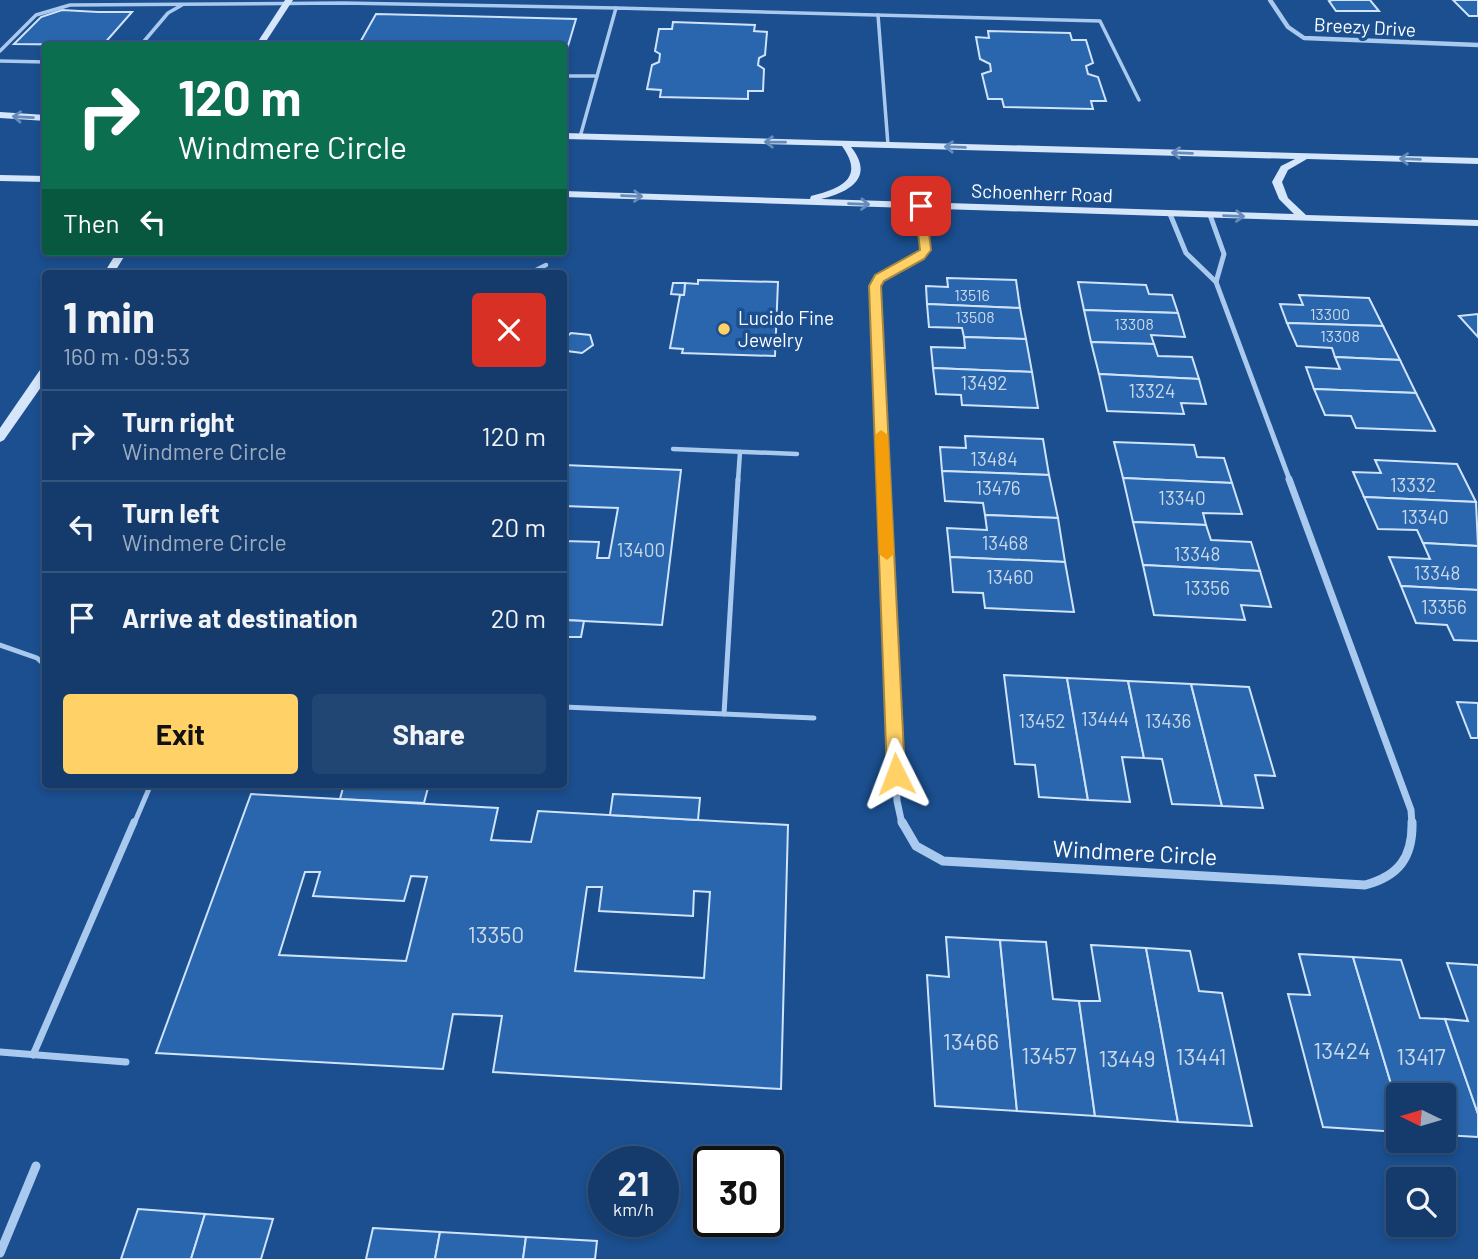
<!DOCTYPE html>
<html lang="en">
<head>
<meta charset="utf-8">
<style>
  :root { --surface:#143b6b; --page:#214673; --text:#f1f3f6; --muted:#9dadc1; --line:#33557e; --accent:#ffd166 }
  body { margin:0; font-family:Barlow,sans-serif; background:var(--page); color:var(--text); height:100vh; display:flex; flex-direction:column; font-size:26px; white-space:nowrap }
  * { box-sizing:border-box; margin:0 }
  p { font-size:23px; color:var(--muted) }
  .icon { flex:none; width:38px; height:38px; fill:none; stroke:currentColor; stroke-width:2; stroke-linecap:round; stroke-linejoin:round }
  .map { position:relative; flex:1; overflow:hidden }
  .sheet { position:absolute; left:42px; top:270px; width:525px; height:518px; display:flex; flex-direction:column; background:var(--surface); border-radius:7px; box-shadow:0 4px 10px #0003,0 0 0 2px var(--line) }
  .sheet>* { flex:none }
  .hud { position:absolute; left:42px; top:42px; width:525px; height:214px; border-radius:7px; box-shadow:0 4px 10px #0003,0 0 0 2px var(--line); background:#0b6e4f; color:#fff; overflow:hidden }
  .needle { width:46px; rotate:275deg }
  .buttons { position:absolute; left:1386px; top:1083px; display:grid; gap:14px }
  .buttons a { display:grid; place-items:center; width:70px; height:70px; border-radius:7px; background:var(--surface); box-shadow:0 4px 10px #0003,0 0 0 2px var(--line); font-size:35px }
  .speed { position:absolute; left:588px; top:1146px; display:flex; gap:14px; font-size:35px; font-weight:700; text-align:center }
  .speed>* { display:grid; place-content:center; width:91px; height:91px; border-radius:50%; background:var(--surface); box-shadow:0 4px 10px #0003,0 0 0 2px var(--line); line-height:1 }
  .speed small { font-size:18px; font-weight:400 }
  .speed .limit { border:4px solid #111; border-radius:10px; background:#fff; color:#111 }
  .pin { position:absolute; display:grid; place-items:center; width:60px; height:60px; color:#fff; margin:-30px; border-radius:14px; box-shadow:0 4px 10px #0006 }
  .me { position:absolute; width:77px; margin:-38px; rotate:357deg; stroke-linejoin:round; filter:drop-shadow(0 0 5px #0008) }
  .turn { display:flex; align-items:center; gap:24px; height:147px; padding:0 21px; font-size:32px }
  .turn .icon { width:91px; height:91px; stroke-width:2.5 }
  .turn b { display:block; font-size:49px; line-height:60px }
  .then { display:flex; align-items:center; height:66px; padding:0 21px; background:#0003; gap:14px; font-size:26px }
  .round { display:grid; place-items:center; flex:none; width:74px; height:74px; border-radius:7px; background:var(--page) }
  .overview { display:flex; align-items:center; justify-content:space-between; height:119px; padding:0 21px }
  h1 { font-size:42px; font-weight:700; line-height:52px }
  .action { display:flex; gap:14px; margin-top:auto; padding:14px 21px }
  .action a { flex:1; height:80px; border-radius:7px; background:var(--accent); color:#111; font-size:28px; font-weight:700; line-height:80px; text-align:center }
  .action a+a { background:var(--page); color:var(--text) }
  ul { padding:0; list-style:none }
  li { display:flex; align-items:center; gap:21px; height:91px; padding:0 21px; border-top:2px solid var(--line) }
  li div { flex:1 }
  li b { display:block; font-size:26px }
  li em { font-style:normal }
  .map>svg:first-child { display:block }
</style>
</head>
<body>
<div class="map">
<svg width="1478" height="1259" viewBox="0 0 1478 1259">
  <rect width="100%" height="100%" fill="#1b4f8f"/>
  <g fill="#2a66ad" stroke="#cfe3fa" stroke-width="2" fill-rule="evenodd">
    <path d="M1333,0H1370L1379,11H1336L1329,1Z"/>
    <path d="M1453,0H1478V16H1469Z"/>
    <path d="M62,10L98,12H132L103,45L14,44L41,17Z"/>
    <path d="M376,14L576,19L565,56L564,46H358Z"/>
    <path d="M673,22L755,25L754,31L767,32L765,55L759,58L758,65L764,69L763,91H748V99L660,97L661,90L647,89L652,65L659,62L660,54L655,51L659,29H672Z"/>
    <path d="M988,31L1070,33L1072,40H1086L1093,63L1086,66L1088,74L1098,77L1106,101H1091L1093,109L1004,107L1002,99H988L982,74L991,71L990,64L980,59L976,37L989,38Z"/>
    <path d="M947,278L1016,280L1020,308L927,304L926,286L948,287Z"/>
    <path d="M698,280L778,282L775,356L682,353L683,349L670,348L680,295H684L685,283L698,284Z"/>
    <path d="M1078,282L1146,285L1149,294L1172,295L1178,313L1084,310Z"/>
    <path d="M673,283H685L684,295L671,294Z"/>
    <path d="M1299,295L1369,298L1383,326L1287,323L1280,304L1303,305Z"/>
    <path d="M927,304L1020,308L1026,339L964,337L962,328L929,327Z"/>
    <path d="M1084,310L1178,313L1185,337L1151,335L1154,344L1091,342Z"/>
    <path d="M1478,314V337L1459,316Z"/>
    <path d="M1287,323L1383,326L1400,360L1335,357L1332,348L1297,346Z"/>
    <path d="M571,333L590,335L593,345L582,353L567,351L564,339Z"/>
    <path d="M964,337L1026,339L1032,372L933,368L931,347L965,348Z"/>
    <path d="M1091,342L1154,344L1158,356L1192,357L1199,379L1099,374Z"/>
    <path d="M1335,357L1400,360L1416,393L1314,389L1306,367L1340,369Z"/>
    <path d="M933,368L1032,372L1038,408L962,405L961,395L936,394Z"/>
    <path d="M1099,374L1199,379L1206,404L1181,403L1184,414L1107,411Z"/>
    <path d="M1314,389L1416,393L1435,431L1356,428L1351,416L1325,415Z"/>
    <path d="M965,436L1043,439L1049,475L942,471L940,447L966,448Z"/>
    <path d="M1114,442L1194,445L1197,457L1224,458L1232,483L1123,478Z"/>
    <path d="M1375,460L1457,464L1476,502L1364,497L1353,472L1381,473Z"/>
    <path d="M564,465L681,470L662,625L564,620V541L599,542L597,558H609L618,508L564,506Z"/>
    <path d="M942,471L1049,475L1058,518L985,515L983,503L945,501Z"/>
    <path d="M1123,478L1232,483L1242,514L1203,513L1206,525L1133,522Z"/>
    <path d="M1364,497L1476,502L1478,546L1423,543L1417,530L1378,529Z"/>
    <path d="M985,515L1058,518L1065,562L950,557L947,528L987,530Z"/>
    <path d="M1133,522L1206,525L1211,540L1251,542L1260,571L1143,565Z"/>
    <path d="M1423,543L1478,546V590L1401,586L1389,557L1430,559Z"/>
    <path d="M950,557L1065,562L1074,612L985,608L983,593L953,592Z"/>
    <path d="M1143,565L1260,571L1271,607L1241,605L1245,620L1154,615Z"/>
    <path d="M1401,586L1478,590V641L1454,640L1447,625L1416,623Z"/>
    <path d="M564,620L584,621L581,637H564Z"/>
    <path d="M1004,675L1067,678L1088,800L1039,797L1035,765L1015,764Z"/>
    <path d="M1067,678L1128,681L1144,758L1122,757L1130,802L1088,800Z"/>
    <path d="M1128,681L1191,684L1222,806L1172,804L1162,759L1144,758Z"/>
    <path d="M1191,684L1249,687L1275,776L1255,775L1263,808L1222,806Z"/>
    <path d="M1457,702L1478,703V738H1471Z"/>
    <path d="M344,784H429L424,803L340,799Z"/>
    <path d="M251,794L498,808L491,840L531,842L538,811L788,825L781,1089L493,1072L502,1016L453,1014L443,1069L156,1053ZM305,872H320L313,896L404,901L411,876L427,877L406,961L279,955ZM587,887H602L599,911L693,916L694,891L710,892L704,978L575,971Z"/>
    <path d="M613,794L700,798L698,820L610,815Z"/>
    <path d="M946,937L1000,940L1017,1111L935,1106L927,975L949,977Z"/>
    <path d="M1000,940L1046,942L1053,999L1079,1001L1095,1116L1017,1111Z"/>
    <path d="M1091,945L1146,948L1178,1122L1095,1116L1079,1001H1100Z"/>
    <path d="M1146,948L1190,951L1199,991L1222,993L1252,1126L1178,1122Z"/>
    <path d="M1299,954L1353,957L1398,1107V1132L1323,1127L1288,994L1310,995Z"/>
    <path d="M1353,957L1401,960L1420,1018L1445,1019L1478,1114V1137L1444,1135V1096H1398V1107Z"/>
    <path d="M1447,963L1478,965V1114L1445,1019L1468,1021Z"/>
    <path d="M138,1209L205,1214L191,1259H121Z"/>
    <path d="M205,1214L273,1219L261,1259H191Z"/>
    <path d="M373,1228L440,1232L435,1259H366Z"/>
    <path d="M440,1232L526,1237L523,1259H435Z"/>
    <path d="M526,1237L597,1241L595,1259H523Z"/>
  </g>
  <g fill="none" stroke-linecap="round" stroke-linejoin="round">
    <g stroke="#a9c9ee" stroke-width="3.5">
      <path d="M878,15L888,145"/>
      <path d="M140,46L168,13L182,5"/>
      <path d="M0,51L36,15L70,5L343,3L616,8"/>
      <path d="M0,61L46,62"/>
      <path d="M564,76H597"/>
      <path d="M580,137L616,8L1100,21L1139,100"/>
    </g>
    <g stroke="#a9c9ee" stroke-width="4.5">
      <path d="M530,273L546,265"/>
      <path d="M673,449L797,454"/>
      <path d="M738,481L740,452"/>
    </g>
    <g stroke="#a9c9ee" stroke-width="5">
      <path d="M0,645L37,658L46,666"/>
      <path d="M564,707L814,718"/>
      <path d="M724,714L738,479"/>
      <path d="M134,824L151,784"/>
    </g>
    <g stroke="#a9c9ee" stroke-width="7">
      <path d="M0,1052L126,1062"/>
      <path d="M33,1055L134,822"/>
    </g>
    <g stroke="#a9c9ee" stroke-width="4.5">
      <path d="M1270,0L1288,27L1304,38L1478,45"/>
      <path d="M921,206L922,212"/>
    </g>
    <g stroke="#a9c9ee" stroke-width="5">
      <path d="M1170,214L1186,253L1216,282L1224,254L1210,215"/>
      <path d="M1216,282L1290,481"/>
      <path d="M883,481L875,286L886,275L926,250L921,210"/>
    </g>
    <g stroke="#a9c9ee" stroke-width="7">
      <path d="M883,479L897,801L902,824"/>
      <path d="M1289,479L1411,810L1412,824"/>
    </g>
    <g stroke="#a9c9ee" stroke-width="9">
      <path d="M902,822L916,846L943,861L1365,885C1399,876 1413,857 1412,822"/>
      <path d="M0,1253L36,1166"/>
    </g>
    <g fill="#d6e6fa" fill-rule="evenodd">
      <path d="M285,0H293L263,46H255Z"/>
      <path d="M0,112L46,115V121L0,118Z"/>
      <path d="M564,133L1478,158V164L1307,159L1288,170L1282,182L1288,198L1306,215L1478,220V226L564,197V191L810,199L811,196C839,189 866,179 842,146L564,139ZM851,147L1295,159L1281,166L1272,182L1279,199L1294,214L821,199C850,192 875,177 851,147Z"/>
      <path d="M0,175L46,176V182L0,181Z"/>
      <path d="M117,252H127L114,273H104Z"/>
      <path d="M46,366V380L4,440L0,442V428L42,367Z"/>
    </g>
  </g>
  <defs><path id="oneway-shaft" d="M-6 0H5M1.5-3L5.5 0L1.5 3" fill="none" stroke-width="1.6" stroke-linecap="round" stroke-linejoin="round" transform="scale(1.75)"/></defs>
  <g stroke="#668bba">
    <use href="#oneway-shaft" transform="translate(23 117) rotate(-177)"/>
    <use href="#oneway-shaft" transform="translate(775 142) rotate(-179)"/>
    <use href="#oneway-shaft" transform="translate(955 147) rotate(-178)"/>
    <use href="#oneway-shaft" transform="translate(1182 153) rotate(-178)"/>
    <use href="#oneway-shaft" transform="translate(1410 159) rotate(-178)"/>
    <use href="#oneway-shaft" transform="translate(632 196) rotate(2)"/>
    <use href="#oneway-shaft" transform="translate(859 204) rotate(2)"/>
    <use href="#oneway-shaft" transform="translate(1234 216) rotate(2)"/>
  </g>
  <path fill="#ffd166" stroke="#a68842" stroke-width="2" d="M921,203L926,206L931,250L924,259L884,281L881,286L905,774L902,780L896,783L890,780L887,774L869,286L875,275L920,250L915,206Z"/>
  <path fill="#f59e0b" d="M881,430L888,435L894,554L887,560L879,554L875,435Z"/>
  <circle fill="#ffd166" stroke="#1b4f8f" stroke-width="2.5" cx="724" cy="329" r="7"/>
  <g text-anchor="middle" stroke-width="7" stroke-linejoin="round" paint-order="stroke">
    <g font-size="16" fill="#cad9ea">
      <text x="972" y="301">13516</text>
      <text x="1330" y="320">13300</text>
      <text x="975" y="323">13508</text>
      <text x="1134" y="330">13308</text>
      <text x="1340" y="342">13308</text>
    </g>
    <g font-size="19" fill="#fff" stroke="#1b4f8f">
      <text transform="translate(1365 27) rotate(3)" y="7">Breezy Drive</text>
      <text transform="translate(1042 193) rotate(2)" y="7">Schoenherr Road</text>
    </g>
    <g font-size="19" fill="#fff" stroke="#1b4f8f" text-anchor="start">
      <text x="738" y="325">Lucido Fine<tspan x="738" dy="22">Jewelry</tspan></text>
    </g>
    <g font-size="19" fill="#cad9ea">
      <text x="984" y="390">13492</text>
      <text x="1152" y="398">13324</text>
      <text x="994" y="466">13484</text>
      <text x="1413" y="492">13332</text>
      <text x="998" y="495">13476</text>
      <text x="1182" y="505">13340</text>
      <text x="1425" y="524">13340</text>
      <text x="1005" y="550">13468</text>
      <text x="641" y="557">13400</text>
      <text x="1197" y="561">13348</text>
      <text x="1437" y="580">13348</text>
      <text x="1010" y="584">13460</text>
      <text x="1207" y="595">13356</text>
      <text x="1444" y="614">13356</text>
      <text x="1105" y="726">13444</text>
      <text x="1042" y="728">13452</text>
      <text x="1168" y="728">13436</text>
    </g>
    <g font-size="23" fill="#fff" stroke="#1b4f8f">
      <text transform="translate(1135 853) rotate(3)" y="8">Windmere Circle</text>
    </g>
    <g font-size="23" fill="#cad9ea">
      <text x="496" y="943">13350</text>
      <text x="971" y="1050">13466</text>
      <text x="1342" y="1059">13424</text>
      <text x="1049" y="1064">13457</text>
      <text x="1201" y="1065">13441</text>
      <text x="1421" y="1065">13417</text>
      <text x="1127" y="1067">13449</text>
    </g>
  </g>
</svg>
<div class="buttons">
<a><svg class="needle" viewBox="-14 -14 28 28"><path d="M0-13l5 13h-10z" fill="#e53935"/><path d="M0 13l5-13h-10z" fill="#9dadc1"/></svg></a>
<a><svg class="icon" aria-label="search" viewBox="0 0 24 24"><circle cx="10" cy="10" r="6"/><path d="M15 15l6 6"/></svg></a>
</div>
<div class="speed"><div>21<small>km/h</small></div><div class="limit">30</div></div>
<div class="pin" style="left:921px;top:206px;background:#d93025"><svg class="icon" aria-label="arrive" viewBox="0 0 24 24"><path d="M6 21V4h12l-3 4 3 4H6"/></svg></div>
<svg class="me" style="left:896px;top:774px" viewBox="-20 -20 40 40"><path d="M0-17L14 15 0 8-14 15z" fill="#ffd166" stroke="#fff" stroke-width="4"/></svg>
<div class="hud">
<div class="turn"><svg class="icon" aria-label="right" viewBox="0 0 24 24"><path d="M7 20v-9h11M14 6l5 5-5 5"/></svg><div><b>120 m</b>Windmere Circle</div></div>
<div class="then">Then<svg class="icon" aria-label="left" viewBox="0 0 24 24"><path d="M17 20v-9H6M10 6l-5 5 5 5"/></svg></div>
</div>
<section class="sheet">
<div class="overview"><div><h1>1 min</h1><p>160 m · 09:53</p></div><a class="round" style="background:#d93025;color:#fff"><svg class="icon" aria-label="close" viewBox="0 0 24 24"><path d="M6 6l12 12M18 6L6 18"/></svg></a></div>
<ul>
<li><svg class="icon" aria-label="right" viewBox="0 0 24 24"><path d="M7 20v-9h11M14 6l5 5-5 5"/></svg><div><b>Turn right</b><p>Windmere Circle</p></div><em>120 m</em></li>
<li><svg class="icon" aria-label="left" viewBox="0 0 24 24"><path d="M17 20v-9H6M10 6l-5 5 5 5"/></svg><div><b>Turn left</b><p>Windmere Circle</p></div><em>20 m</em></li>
<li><svg class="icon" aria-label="arrive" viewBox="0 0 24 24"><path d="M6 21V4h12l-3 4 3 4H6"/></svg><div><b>Arrive at destination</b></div><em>20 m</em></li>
</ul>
<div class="action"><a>Exit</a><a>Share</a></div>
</section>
</div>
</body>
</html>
